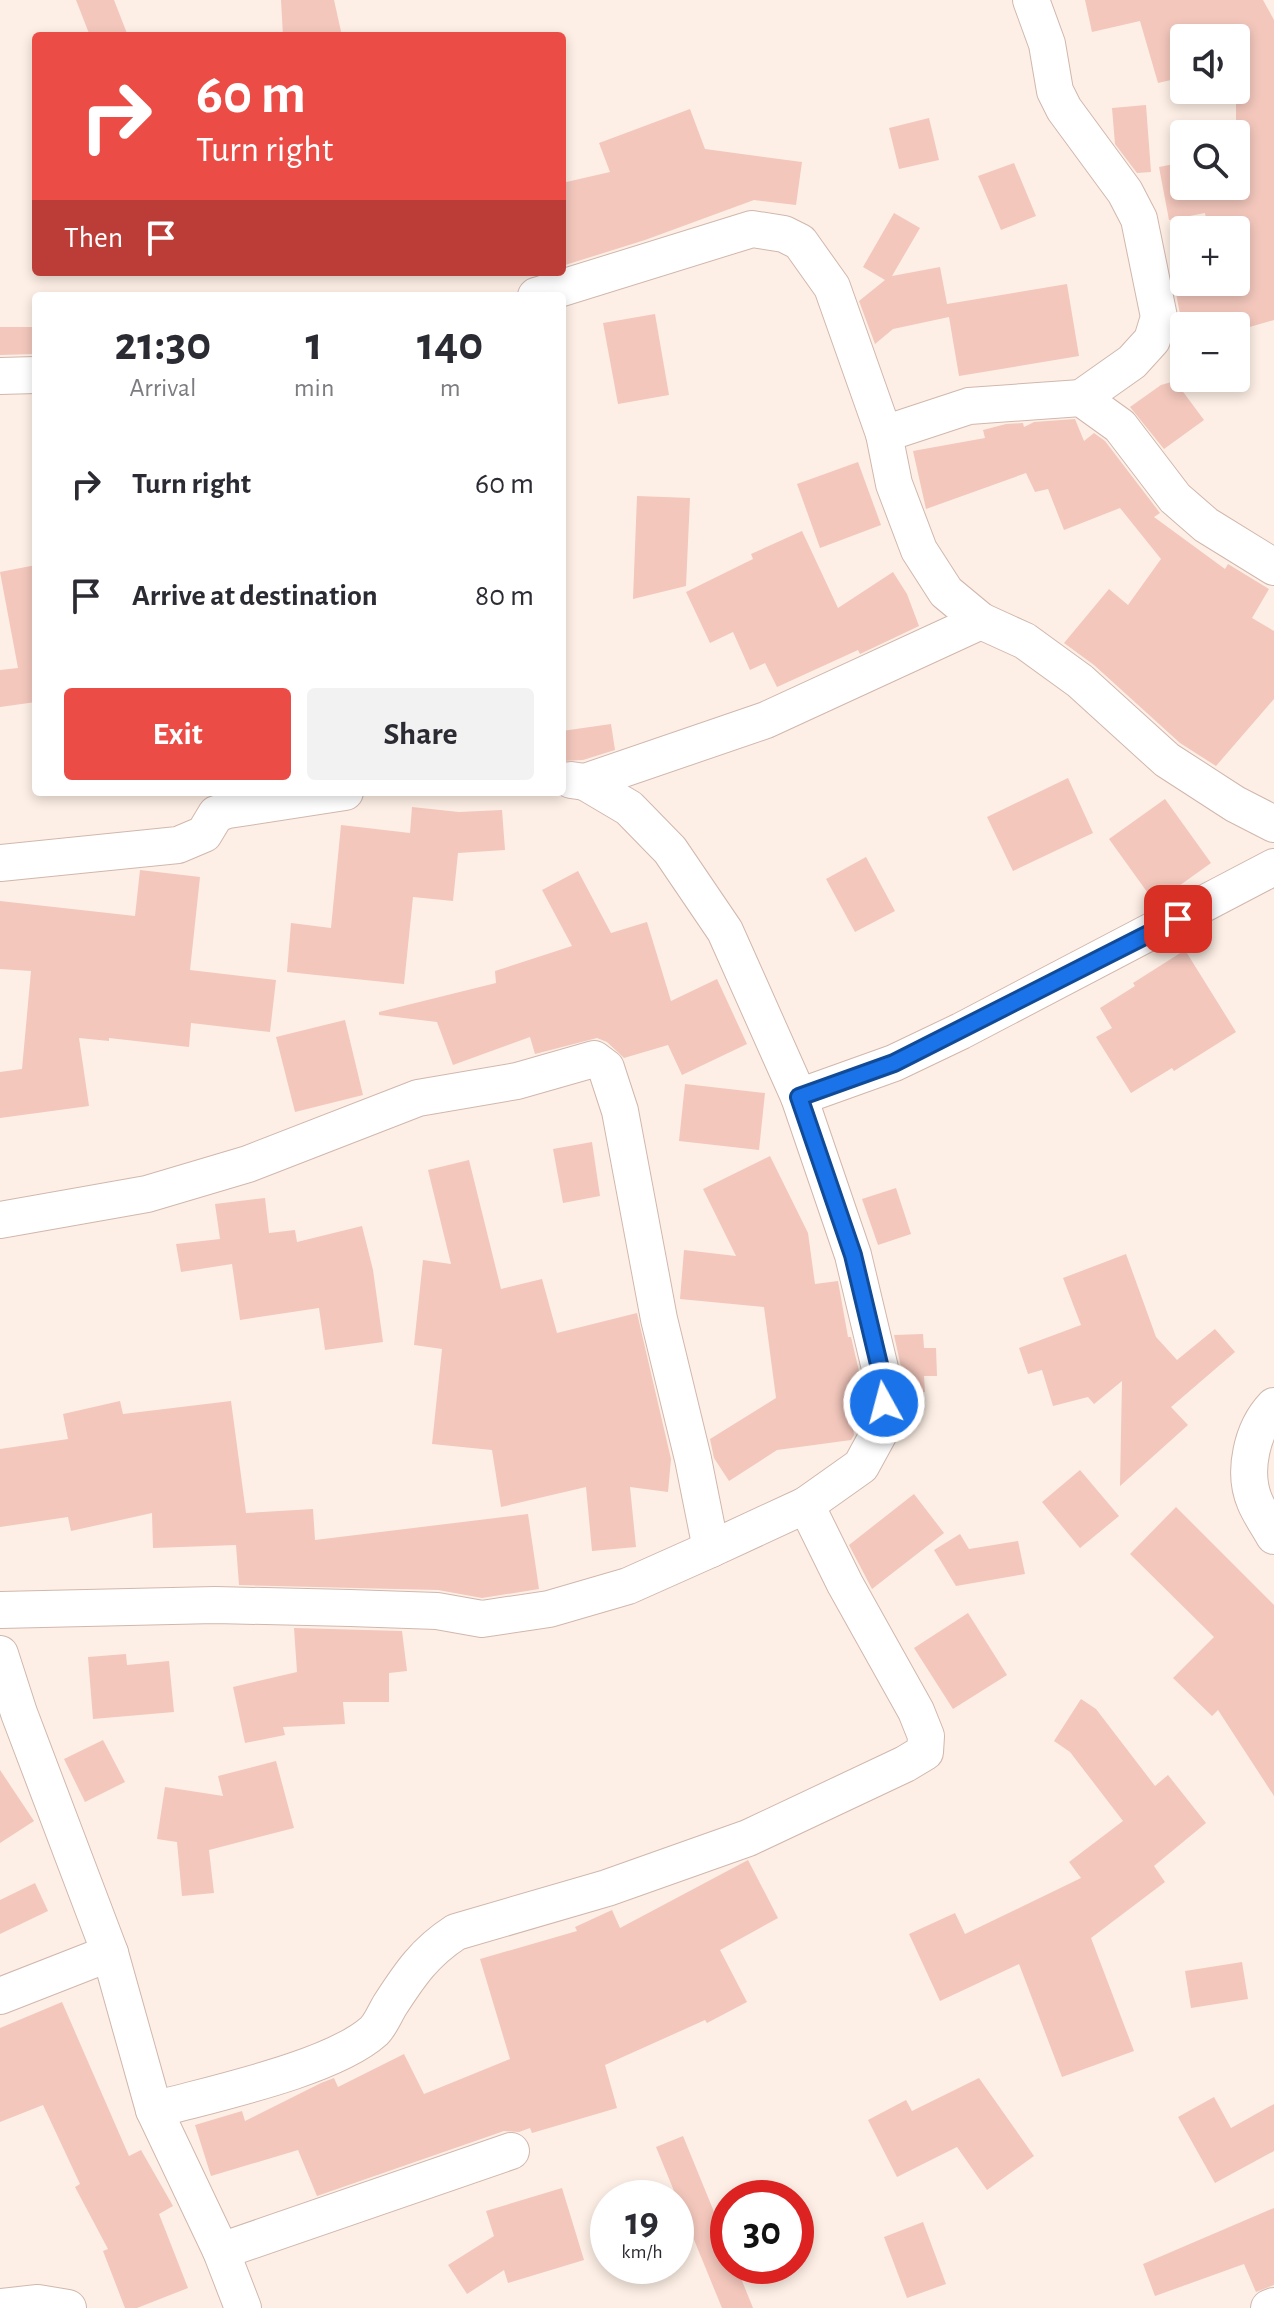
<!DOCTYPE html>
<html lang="en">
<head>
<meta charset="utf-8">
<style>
  :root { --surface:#fff; --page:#f2f2f3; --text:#2b2b33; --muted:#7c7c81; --accent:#eb4c46 }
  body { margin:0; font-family:"Alegreya Sans",sans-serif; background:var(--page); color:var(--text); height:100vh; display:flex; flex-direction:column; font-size:30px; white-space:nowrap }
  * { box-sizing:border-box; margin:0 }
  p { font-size:26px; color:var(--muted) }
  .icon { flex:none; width:44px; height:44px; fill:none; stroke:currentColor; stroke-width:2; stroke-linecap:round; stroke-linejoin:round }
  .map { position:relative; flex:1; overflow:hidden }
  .sheet { position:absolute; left:32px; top:292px; width:534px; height:504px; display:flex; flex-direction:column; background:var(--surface); border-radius:8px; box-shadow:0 4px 12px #0003 }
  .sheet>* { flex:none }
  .guide { position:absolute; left:32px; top:32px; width:534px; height:244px; border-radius:8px; box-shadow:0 4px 12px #0003; background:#eb4c46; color:#fff; overflow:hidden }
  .buttons { position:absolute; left:1170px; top:24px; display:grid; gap:16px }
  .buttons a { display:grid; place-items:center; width:80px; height:80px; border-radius:8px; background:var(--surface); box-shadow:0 4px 12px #0003; font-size:40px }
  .speed { position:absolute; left:590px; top:2180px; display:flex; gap:16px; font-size:40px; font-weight:700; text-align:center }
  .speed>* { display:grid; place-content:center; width:104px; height:104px; border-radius:50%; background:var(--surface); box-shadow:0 4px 12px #0003; line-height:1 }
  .speed small { font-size:20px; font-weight:400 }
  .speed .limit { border:12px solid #d22; background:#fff; color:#111 }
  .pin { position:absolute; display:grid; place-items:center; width:68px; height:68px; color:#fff; margin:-34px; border-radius:16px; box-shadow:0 4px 12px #0006 }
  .me { position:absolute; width:88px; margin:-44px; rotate:353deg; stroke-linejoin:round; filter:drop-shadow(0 0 6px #0008) }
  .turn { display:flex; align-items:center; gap:28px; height:168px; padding:0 32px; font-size:36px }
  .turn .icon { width:104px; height:104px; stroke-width:2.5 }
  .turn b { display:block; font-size:56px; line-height:68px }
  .then { display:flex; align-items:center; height:76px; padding:0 32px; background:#0003; gap:16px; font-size:30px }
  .eta { display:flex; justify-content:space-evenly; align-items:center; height:136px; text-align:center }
  .eta b { font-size:48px; font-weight:700; line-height:56px }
  .action { display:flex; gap:16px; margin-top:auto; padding:16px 32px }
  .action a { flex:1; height:92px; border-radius:8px; background:var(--accent); color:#fff; font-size:32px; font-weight:700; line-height:92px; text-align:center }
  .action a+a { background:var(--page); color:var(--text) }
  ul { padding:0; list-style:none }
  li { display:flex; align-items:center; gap:24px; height:112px; padding:0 32px }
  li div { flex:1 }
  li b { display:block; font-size:30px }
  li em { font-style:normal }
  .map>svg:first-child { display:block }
</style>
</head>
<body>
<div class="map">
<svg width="1274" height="2308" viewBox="0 0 1274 2308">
  <rect width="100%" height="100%" fill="#fdefe5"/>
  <g fill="#f3c7bc">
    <path d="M76,0H114L128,36H90Z"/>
    <path d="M281,0H334L342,36H283Z"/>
    <path d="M1085,0H1263L1274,20V320L1236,331V326H1184V338L1177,339L1175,335L1180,314L1174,283L1184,280L1236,282V230H1208L1205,213L1169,220L1159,167L1184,162V186H1236V38H1184V77L1158,83L1140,21L1092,32Z"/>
    <path d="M1146,105L1151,172L1137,173L1115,144L1112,108Z"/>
    <path d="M690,109L705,149L802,162L796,205L754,200L645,240L562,266V183L610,172L599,143Z"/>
    <path d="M929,118L939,160L899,169L889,128Z"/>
    <path d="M1014,163L1036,216L1001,230L978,176Z"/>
    <path d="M894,213L920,228L892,276L940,267L947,304L1067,284L1079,356L959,376L949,317L893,329L875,344L859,301L885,280L863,267Z"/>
    <path d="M655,314L669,395L618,404L603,323Z"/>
    <path d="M0,327H36V354L0,355Z"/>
    <path d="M1175,381L1204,420L1164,449L1130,407L1161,385Z"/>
    <path d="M1075,419L1084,441L1094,433L1105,441L1160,513L1154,517L1225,569L1228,564L1269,589L1252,618L1274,631V699L1216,766L1180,743L1094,665L1064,643L1109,589L1128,605L1161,559L1120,508L1064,530L1048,489L1035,492L1026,473L926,509L913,451L985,438L983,430L1006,424L1023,423L1024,427L1034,422Z"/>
    <path d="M858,462L881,525L820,548L797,484Z"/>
    <path d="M637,496L690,498L686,586L633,599Z"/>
    <path d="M802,531L838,608L893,572L907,594L919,626L860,654L858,650L777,687L765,663L750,670L733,632L710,643L686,592L753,559L751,554Z"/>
    <path d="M36,565V702L0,707V670L18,668L0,572Z"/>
    <path d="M611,724L615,750L583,760L563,761L562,731Z"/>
    <path d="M1068,778L1093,833L1013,871L987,817Z"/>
    <path d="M1165,799L1211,863L1155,903L1109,839Z"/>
    <path d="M412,807L459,812L502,810L505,850L458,853L453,901L413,897L404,984L287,972L291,923L331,928L341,825L410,833Z"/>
    <path d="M866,857L895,911L855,932L826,879Z"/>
    <path d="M140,870L200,877L190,970L276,980L270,1032L191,1023L189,1047L109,1038V1041L79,1038L89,1106L0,1118V1072L22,1069L31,971L0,969V901L135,916Z"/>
    <path d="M578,871L611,933L647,922L671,1001L717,979L747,1044L682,1075L668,1045L624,1058L607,1042L597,1038L535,1054L530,1037L453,1065L437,1022L379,1015V1012L496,983L495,971L572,946L542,890Z"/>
    <path d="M1185,950L1236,1032L1174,1071L1172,1068L1131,1093L1096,1037L1112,1028L1100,1008L1135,986L1133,983Z"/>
    <path d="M345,1020L363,1095L295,1112L276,1037Z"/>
    <path d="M685,1084L765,1093L759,1150L679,1141Z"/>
    <path d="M592,1142L600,1196L563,1203L553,1149Z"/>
    <path d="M770,1156L808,1233L815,1284L838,1281L848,1337H851L862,1384V1395L849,1396L854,1435L851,1440L777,1450L729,1481L714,1458L710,1439L776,1398L764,1307L680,1299L684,1250L736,1256L703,1189Z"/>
    <path d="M469,1160L501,1289L542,1279L557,1333L637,1313L671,1459L668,1492L630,1487L636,1547L592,1551L586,1487L501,1507L492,1450L432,1444L442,1349L414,1345L423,1260L451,1264L428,1170Z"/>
    <path d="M896,1188L911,1234L878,1245L862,1199Z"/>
    <path d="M265,1198L269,1233L295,1230L297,1242L362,1226L373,1270L383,1342L325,1350L319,1308L240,1320L232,1264L181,1272L176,1244L220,1239L215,1204Z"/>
    <path d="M1126,1254L1156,1337L1177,1360L1215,1329L1235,1352L1171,1407L1188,1425L1120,1486L1122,1381L1094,1404L1088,1397L1053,1406L1042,1370L1028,1374L1019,1348L1081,1325L1063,1278Z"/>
    <path d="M923,1334L924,1348H936L937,1376H924L925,1392L904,1393L903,1376L894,1335Z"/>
    <path d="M120,1401L123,1414L231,1401L246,1513L313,1509L315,1540L528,1514L539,1589L482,1598L438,1590L239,1585L236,1545L153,1548L152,1513L71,1531L68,1517L0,1527V1449L68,1439L63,1414Z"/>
    <path d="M1080,1470L1119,1516L1080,1548L1042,1502Z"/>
    <path d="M914,1494L944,1533L872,1589L849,1545Z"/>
    <path d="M1176,1507L1274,1605V1796L1218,1710L1212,1716L1173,1678L1214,1637L1130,1554Z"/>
    <path d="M960,1534L969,1549L1018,1541L1025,1574L956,1586L934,1550Z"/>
    <path d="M968,1613L1007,1675L953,1709L914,1648Z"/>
    <path d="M294,1628L402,1631L407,1671L389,1673V1702H343L345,1724L283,1727L285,1735L245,1743L233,1687L297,1672Z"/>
    <path d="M126,1654L127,1665L169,1661L174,1712L93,1719L88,1657Z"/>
    <path d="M1081,1699L1096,1709L1155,1786L1168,1775L1206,1823L1154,1866L1165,1882L1091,1938L1134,2051L1062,2077L1019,1964L940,2001L909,1934L955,1913L965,1934L1081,1878L1069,1862L1123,1821L1070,1752L1054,1741Z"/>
    <path d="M103,1740L125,1782L85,1802L64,1759Z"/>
    <path d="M276,1761L294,1828L209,1850L214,1893L182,1896L177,1842L157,1839L165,1787L223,1796L218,1776Z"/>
    <path d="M0,1770L34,1821L0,1843Z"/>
    <path d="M748,1860L778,1918L720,1950L747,2002L707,2023L705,2020L605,2065L617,2108L532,2133L530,2128L519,2132L504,2131L317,2196L298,2150L211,2176L195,2125L242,2111L245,2121L321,2083L334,2078L338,2087L404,2054L424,2094L510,2059L480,1959L577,1931L575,1927L612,1910L620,1928Z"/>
    <path d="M35,1883L48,1911L0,1934V1900Z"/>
    <path d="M1242,1962L1248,1999L1191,2008L1185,1971Z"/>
    <path d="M62,2002L129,2156L141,2150L173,2206L159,2214L188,2288L137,2308H125L103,2251L108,2249L75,2187L80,2184L43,2105L0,2122V2028Z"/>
    <path d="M979,2078L1034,2156L987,2190L957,2147L897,2177L868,2120L906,2100L912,2111Z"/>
    <path d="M1214,2097L1231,2128L1274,2104V2151L1215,2183L1178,2117Z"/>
    <path d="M683,2136L728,2246V2266H736L753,2308H722L656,2147Z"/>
    <path d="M562,2188L584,2260L508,2283L504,2270L467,2294L448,2265L494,2236L486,2211Z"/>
    <path d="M1274,2208V2285L1256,2292L1244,2264L1155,2296L1143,2264Z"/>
    <path d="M923,2222L946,2284L907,2298L884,2237Z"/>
  </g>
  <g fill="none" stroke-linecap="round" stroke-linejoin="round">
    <g stroke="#d1b7ad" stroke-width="38">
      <g id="minor">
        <path d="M1031,0L1047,44L1055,91L1064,109L1125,192L1139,219L1159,317L1152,340L1132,362L1081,398"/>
        <path d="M536,296L752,229L784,234L800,242L832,287L884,434L894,484L919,550L946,592L981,621L1025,641L1080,681L1167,760L1235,804L1274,824"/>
        <path d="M0,376L36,375"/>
        <path d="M884,434L969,406L1081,398L1120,426L1175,498L1206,525L1274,567"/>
        <path d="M571,780L585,782L766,720L981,621"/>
        <path d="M0,863L178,845L204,834L216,814L228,810L345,792"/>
        <path d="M799,1097L894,1063L961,1031L1274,867"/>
        <path d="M0,1220L147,1194L248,1164L418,1098L517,1081L594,1059L606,1068L620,1111L659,1319L693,1459L711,1549"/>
        <path d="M1274,1406C1252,1429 1242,1472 1255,1502C1260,1514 1268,1525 1274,1536"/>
        <path d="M0,1610L215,1605L350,1608L437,1611L482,1619L549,1609L628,1586L711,1549L806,1505L861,1466L884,1424L883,1381L853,1255L799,1097L725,931L670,850L629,808L585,782"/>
        <path d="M0,1654L19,1713L110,1953L154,2110L221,2251L243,2308"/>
        <path d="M0,1996L110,1953"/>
        <path d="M154,2110C211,2094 332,2069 374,2031C381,2024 385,2013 390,2005C410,1974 425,1952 456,1932L607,1888L748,1838L905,1764L925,1752L926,1736L916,1711L845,1584L806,1505"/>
        <path d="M221,2251L511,2151"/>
        <path d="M0,2307L38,2303L68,2308"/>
        <path d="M1269,2308L1274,2306"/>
      </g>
    </g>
    <use href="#minor" stroke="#fff" stroke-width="36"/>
  </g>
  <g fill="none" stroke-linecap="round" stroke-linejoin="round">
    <g stroke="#114b97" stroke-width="20">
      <path id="route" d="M884,1403L883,1381L853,1255L799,1097L894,1063L1178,919"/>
    </g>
    <use href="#route" stroke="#1a73e8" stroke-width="14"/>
  </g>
</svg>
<div class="buttons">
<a><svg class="icon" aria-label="sound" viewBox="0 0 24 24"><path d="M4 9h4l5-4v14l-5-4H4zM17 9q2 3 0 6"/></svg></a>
<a><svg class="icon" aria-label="search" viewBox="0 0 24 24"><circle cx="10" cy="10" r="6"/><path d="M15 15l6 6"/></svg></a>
<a>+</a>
<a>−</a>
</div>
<div class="speed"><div>19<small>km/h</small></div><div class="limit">30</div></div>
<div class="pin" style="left:1178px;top:919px;background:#d93025"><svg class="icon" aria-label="arrive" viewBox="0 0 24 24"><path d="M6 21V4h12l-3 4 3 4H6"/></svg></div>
<svg class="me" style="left:884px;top:1403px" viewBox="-20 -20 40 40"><circle r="17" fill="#1a73e8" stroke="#fff" stroke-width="3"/><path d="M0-11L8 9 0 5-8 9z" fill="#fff"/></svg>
<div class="guide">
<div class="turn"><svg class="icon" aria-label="right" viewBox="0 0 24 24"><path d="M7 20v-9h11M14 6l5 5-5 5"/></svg><div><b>60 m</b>Turn right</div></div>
<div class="then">Then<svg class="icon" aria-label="arrive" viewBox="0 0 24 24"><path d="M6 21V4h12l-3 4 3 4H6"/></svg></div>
</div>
<section class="sheet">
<div class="eta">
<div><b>21:30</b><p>Arrival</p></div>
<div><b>1</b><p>min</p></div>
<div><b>140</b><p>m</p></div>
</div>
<ul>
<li><svg class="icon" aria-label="right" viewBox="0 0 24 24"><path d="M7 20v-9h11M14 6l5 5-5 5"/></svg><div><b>Turn right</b></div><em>60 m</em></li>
<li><svg class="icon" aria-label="arrive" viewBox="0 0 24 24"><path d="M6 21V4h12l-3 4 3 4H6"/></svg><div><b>Arrive at destination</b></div><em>80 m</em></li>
</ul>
<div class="action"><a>Exit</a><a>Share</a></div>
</section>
</div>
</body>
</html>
